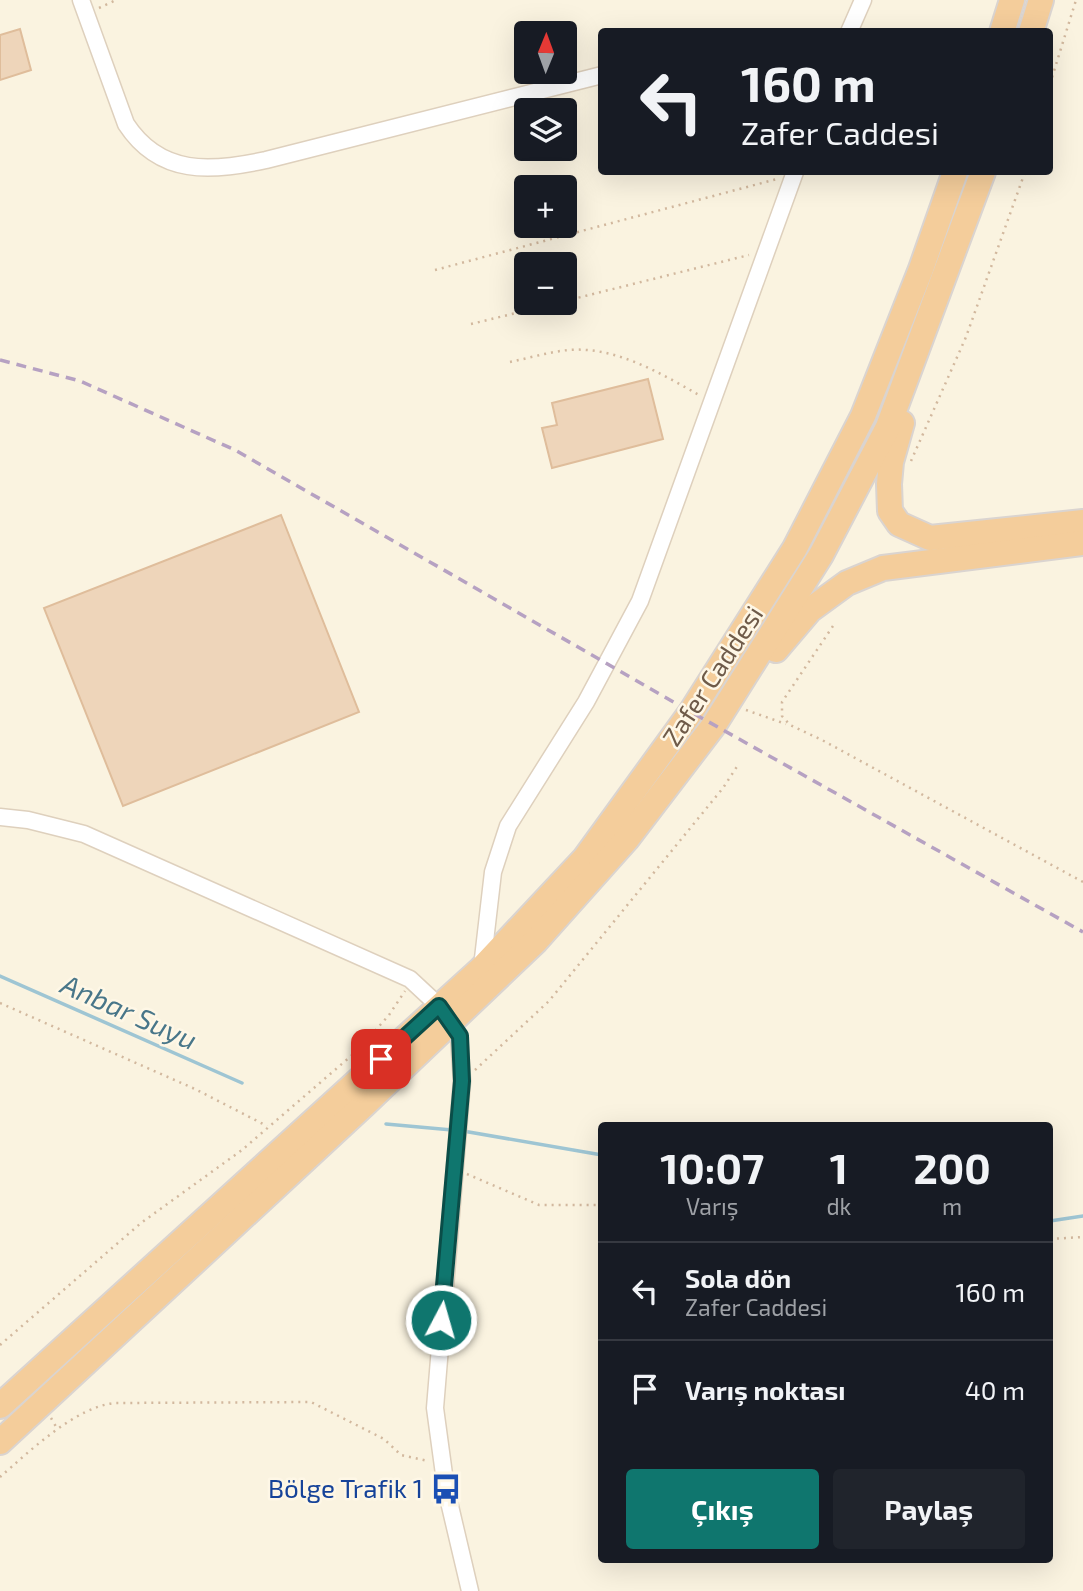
<!DOCTYPE html>
<html lang="tr">
<head>
<meta charset="utf-8">
<style>
  :root { --surface:#171b24; --page:#20242c; --text:#f1f3f6; --muted:#9ea1a6; --line:#363941; --accent:#0f766e }
  body { margin:0; font-family:"Exo 2",sans-serif; background:var(--page); color:var(--text); height:100vh; display:flex; flex-direction:column; font-size:26px; white-space:nowrap }
  * { box-sizing:border-box; margin:0 }
  p { font-size:23px; color:var(--muted) }
  .icon { flex:none; width:38px; height:38px; fill:none; stroke:currentColor; stroke-width:2; stroke-linecap:round; stroke-linejoin:round }
  .map { position:relative; flex:1; overflow:hidden }
  .sheet { position:absolute; left:598px; top:1122px; width:455px; height:441px; display:flex; flex-direction:column; background:var(--surface); border-radius:7px; box-shadow:0 7px 28px #0002 }
  .sheet>* { flex:none }
  .banner { position:absolute; left:598px; top:28px; width:455px; height:147px; border-radius:7px; box-shadow:0 7px 28px #0002; background:#171b24; color:var(--text); overflow:hidden }
  .needle { width:46px; rotate:1deg }
  .controls { position:absolute; left:514px; top:21px; display:grid; gap:14px }
  .controls a { display:grid; place-items:center; width:63px; height:63px; border-radius:7px; background:var(--surface); box-shadow:0 7px 28px #0002; font-size:35px }
  .pin { position:absolute; display:grid; place-items:center; width:60px; height:60px; color:#fff; margin:-30px; border-radius:14px; box-shadow:0 4px 10px #0006 }
  .me { position:absolute; width:77px; margin:-38px; rotate:6deg; stroke-linejoin:round; filter:drop-shadow(0 0 5px #0008) }
  .turn { display:flex; align-items:center; gap:24px; height:147px; padding:0 28px; font-size:32px }
  .turn .icon { width:91px; height:91px; stroke-width:2.5 }
  .turn b { display:block; font-size:49px; line-height:60px }
  .eta { display:flex; justify-content:space-evenly; align-items:center; height:119px; text-align:center }
  .eta b { font-size:42px; font-weight:700; line-height:49px }
  .action { display:flex; gap:14px; margin-top:auto; padding:14px 28px }
  .action a { flex:1; height:80px; border-radius:7px; background:var(--accent); color:#fff; font-size:28px; font-weight:700; line-height:80px; text-align:center }
  .action a+a { background:var(--page); color:var(--text) }
  ul { padding:0; list-style:none }
  li { display:flex; align-items:center; gap:21px; height:98px; padding:0 28px; border-top:2px solid var(--line) }
  li div { flex:1 }
  li b { display:block; font-size:26px }
  li em { font-style:normal }
  .map>svg:first-child { display:block }
</style>
</head>
<body>
<div class="map">
<svg width="1083" height="1591" viewBox="0 0 1083 1591">
  <rect width="100%" height="100%" fill="#faf3e0"/>
  <g fill="none" stroke-linecap="round" stroke-linejoin="round">
    <g stroke="#9ec5d3" stroke-width="3.5">
      <path d="M0,976L242,1083"/>
      <path d="M386,1124L452,1130"/>
      <path d="M463,1131L602,1155"/>
      <path d="M1050,1221L1083,1216"/>
    </g>
  </g>
  <g fill="#eed5ba" stroke="#dfbd9b" stroke-width="2">
    <path d="M20,29L31,70L0,80V35Z"/>
    <path d="M648,379L663,439L552,468L542,428L557,425L552,403Z"/>
    <path d="M281,515L359,712L123,806L44,608Z"/>
  </g>
  <g fill="none" stroke-linecap="round" stroke-linejoin="round">
    <g stroke="#ded0bd" stroke-width="19">
      <g id="minor">
        <path d="M81,0L126,124C160,176 211,172 266,160L602,75"/>
        <path d="M849,32L863,0"/>
        <path d="M0,817L28,820L84,834L410,979L439,1006L459,1036L462,1081L435,1408L446,1489L470,1591"/>
        <path d="M482,967L493,872L508,826L586,702L640,601L795,172"/>
      </g>
    </g>
    <g stroke="#dad4d0" stroke-width="28">
      <g id="trunk">
        <path d="M1002,32L1012,0"/>
        <path d="M1031,32L1041,0"/>
        <path d="M902,423L891,462L889,484L890,511L899,524L930,538L1083,522"/>
        <path d="M776,650L810,610L847,583L883,568L1083,543"/>
        <path d="M0,1406L481,969L585,858L691,712L795,548L863,416L921,269L955,172"/>
        <path d="M0,1442L364,1105L536,941L627,839L714,725L821,555L888,427L983,172"/>
      </g>
    </g>
    <g stroke="#d2b89e" stroke-width="2.5" stroke-dasharray="2 5" stroke-linecap="butt">
      <path d="M99,8L116,0"/>
      <path d="M1050,84L1076,0"/>
      <path d="M435,270L777,179"/>
      <path d="M565,301L749,255"/>
      <path d="M471,324L557,303"/>
      <path d="M510,362C529,358 549,352 568,350C615,346 660,373 699,395"/>
      <path d="M911,461L966,337L1025,172"/>
      <path d="M833,626L782,702V716L790,725L822,740L1083,882"/>
      <path d="M746,710L786,724"/>
      <path d="M0,1003L195,1089L267,1126"/>
      <path d="M475,1070L549,1001L723,788L738,765"/>
      <path d="M467,1174L539,1205H602"/>
      <path d="M1050,1239L1083,1237"/>
      <path d="M0,1345L141,1223L242,1150L358,1050L389,1015L405,991"/>
      <path d="M51,1418L58,1430"/>
      <path d="M0,1477C30,1451 75,1407 115,1403L311,1402L384,1439L401,1455L428,1461"/>
    </g>
    <use href="#minor" stroke="#fff" stroke-width="16"/>
    <use href="#trunk" stroke="#f4cd9b" stroke-width="24"/>
    <path stroke="#b6a1c2" stroke-width="3.5" stroke-dasharray="10 7" stroke-linecap="butt" d="M0,360L80,381L235,450L691,712L1083,932"/>
  </g>
  <g fill="none" stroke-linecap="round" stroke-linejoin="round">
    <g stroke="#0a4d48" stroke-width="18">
      <path id="route" d="M381,1059L439,1006L460,1036L462,1081L441,1320"/>
    </g>
    <use href="#route" stroke="#0f766e" stroke-width="12"/>
  </g>
  <defs>
    <g id="bus-bare" transform="scale(2.415)"><path d="M-5-6H5V4H4V6H2V4H-2V6H-4V4H-5ZM-3.5-4V0h7V-4ZM-3.5 1.2v1.5H-2V1.2ZM2 1.2v1.5H3.5V1.2Z" fill="#1a4fb4" stroke="#fef7e6" stroke-width="2.5" paint-order="stroke"/></g>
  </defs>
  <g fill-rule="evenodd">
    <use href="#bus-bare" x="446" y="1489"/>
  </g>
  <g text-anchor="middle" stroke-width="5" stroke-linejoin="round" paint-order="stroke">
    <g font-size="26" fill="#6f5b49" stroke="#fef7e6">
      <text transform="translate(713 676) rotate(-57)" y="9">Zafer Caddesi</text>
    </g>
    <g font-size="26" fill="#164399" stroke="#fef7e6" text-anchor="end">
      <text x="423" y="1498">Bölge Trafik 1</text>
    </g>
    <g font-size="28" font-style="italic" fill="#487689" stroke="#fef7e6">
      <text transform="translate(129 1012) rotate(24)" y="10">Anbar Suyu</text>
    </g>
  </g>
</svg>
<div class="controls">
<a><svg class="needle" viewBox="-14 -14 28 28"><path d="M0-13l5 13h-10z" fill="#e53935"/><path d="M0 13l5-13h-10z" fill="#9ea1a6"/></svg></a>
<a><svg class="icon" aria-label="layers" viewBox="0 0 24 24"><path d="M12 4l9 5-9 5-9-5zM3 14l9 5 9-5"/></svg></a>
<a>+</a>
<a>−</a>
</div>
<div class="pin" style="left:381px;top:1059px;background:#d93025"><svg class="icon" aria-label="arrive" viewBox="0 0 24 24"><path d="M6 21V4h12l-3 4 3 4H6"/></svg></div>
<svg class="me" style="left:441px;top:1320px" viewBox="-20 -20 40 40"><circle r="17" fill="#0f766e" stroke="#fff" stroke-width="3"/><path d="M0-11L8 9 0 5-8 9z" fill="#fff"/></svg>
<div class="banner">
<div class="turn"><svg class="icon" aria-label="left" viewBox="0 0 24 24"><path d="M17 20v-9H6M10 6l-5 5 5 5"/></svg><div><b>160 m</b>Zafer Caddesi</div></div>
</div>
<section class="sheet">
<div class="eta">
<div><b>10:07</b><p>Varış</p></div>
<div><b>1</b><p>dk</p></div>
<div><b>200</b><p>m</p></div>
</div>
<ul>
<li><svg class="icon" aria-label="left" viewBox="0 0 24 24"><path d="M17 20v-9H6M10 6l-5 5 5 5"/></svg><div><b>Sola dön</b><p>Zafer Caddesi</p></div><em>160 m</em></li>
<li><svg class="icon" aria-label="arrive" viewBox="0 0 24 24"><path d="M6 21V4h12l-3 4 3 4H6"/></svg><div><b>Varış noktası</b></div><em>40 m</em></li>
</ul>
<div class="action"><a>Çıkış</a><a>Paylaş</a></div>
</section>
</div>
</body>
</html>
